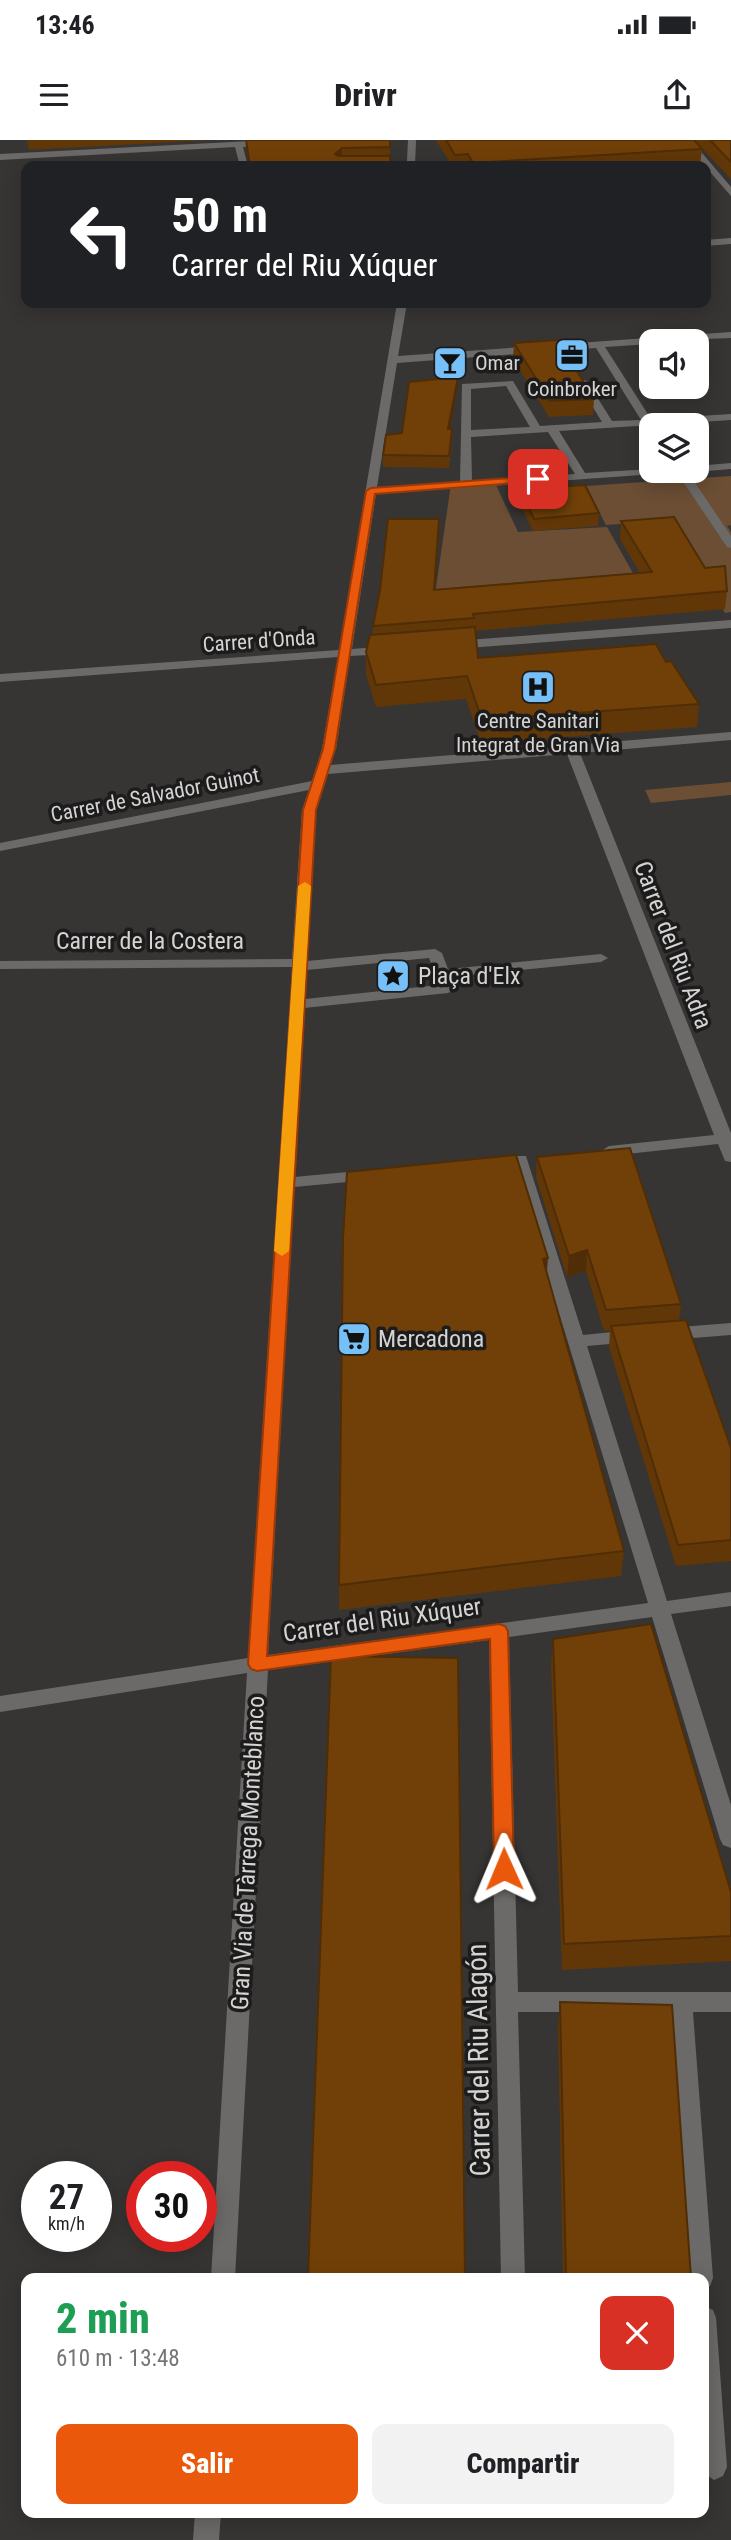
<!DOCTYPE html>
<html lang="es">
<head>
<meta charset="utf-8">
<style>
  :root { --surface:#fff; --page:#f2f2f2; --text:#202124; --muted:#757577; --accent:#ea580c }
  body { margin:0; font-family:"Roboto Condensed",sans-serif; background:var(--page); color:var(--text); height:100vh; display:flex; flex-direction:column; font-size:26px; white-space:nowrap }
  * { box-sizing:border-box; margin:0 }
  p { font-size:23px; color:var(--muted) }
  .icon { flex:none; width:38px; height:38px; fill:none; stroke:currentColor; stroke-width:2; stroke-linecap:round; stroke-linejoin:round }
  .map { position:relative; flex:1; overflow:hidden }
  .sheet { position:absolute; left:21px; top:2133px; width:688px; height:245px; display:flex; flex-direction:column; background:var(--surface); border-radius:14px; box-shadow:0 4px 18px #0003 }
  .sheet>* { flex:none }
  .top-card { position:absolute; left:21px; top:21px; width:690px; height:147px; border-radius:14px; box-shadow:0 4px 18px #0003; background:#202124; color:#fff; overflow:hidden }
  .tools { position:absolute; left:639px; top:189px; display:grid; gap:14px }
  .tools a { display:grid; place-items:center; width:70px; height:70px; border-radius:14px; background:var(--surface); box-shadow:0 4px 18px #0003; font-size:35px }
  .speed { position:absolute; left:21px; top:2021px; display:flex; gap:14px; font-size:35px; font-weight:700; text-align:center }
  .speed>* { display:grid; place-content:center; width:91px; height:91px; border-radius:50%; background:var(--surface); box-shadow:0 4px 18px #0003; line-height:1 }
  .speed small { font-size:18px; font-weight:400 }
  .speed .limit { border:10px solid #d22; background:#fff; color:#111 }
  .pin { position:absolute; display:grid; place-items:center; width:60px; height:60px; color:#fff; margin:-30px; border-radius:14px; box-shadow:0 4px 10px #0006 }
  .me { position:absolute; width:77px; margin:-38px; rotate:359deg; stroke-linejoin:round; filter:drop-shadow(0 0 5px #0008) }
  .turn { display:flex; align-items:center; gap:24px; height:147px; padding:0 35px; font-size:32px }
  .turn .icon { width:91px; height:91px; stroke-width:2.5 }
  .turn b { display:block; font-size:49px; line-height:60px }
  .round { display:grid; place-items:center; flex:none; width:74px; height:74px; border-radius:14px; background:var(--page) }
  .head { display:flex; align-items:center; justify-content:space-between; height:119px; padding:0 35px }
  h1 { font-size:42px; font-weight:800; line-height:52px; color:#1e9e55 }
  .action { display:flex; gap:14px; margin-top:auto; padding:14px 35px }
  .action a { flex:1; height:80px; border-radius:14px; background:var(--accent); color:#fff; font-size:28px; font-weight:800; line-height:80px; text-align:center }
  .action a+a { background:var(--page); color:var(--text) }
  .status { display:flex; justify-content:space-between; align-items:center; height:49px; padding:0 35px; background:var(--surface); direction:ltr }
  .status svg { height:19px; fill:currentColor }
  header { display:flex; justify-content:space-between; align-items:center; height:91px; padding:0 35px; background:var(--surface); font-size:32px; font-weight:800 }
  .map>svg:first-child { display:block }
</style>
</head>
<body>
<div class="status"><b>13:46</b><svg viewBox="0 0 49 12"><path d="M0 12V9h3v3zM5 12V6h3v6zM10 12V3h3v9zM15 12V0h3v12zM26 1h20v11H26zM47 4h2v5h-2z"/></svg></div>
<header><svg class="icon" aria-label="menu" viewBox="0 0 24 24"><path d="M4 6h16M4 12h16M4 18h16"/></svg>Drivr<svg class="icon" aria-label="share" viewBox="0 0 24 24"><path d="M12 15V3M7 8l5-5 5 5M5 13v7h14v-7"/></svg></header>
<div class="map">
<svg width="731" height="2400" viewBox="0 0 731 2400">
  <rect width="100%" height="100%" fill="#373533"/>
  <g fill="#6b4e34">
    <path d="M731,336V385L727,386L731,392V472L725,473L672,380L606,385L586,346Z"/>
    <path d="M494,341L518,392L607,387L643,451L433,468L451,344Z"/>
    <path d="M731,642V655L651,663L645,650Z"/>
  </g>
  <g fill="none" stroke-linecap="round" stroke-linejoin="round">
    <g fill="#6b6a69" fill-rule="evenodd">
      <path d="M269,0L272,5L243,7L248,26H240L235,7L0,20V14Z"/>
      <path d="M408,0H416L415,26H338L342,23L407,21Z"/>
      <path d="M682,0H691L731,47V56Z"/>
      <path d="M731,98V104L705,106V100Z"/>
      <path d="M397,163H407L398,216L731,192V198L651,201V204L605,207L651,279L731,274V280L559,291L585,333L651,329L670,331L669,333L376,354L352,509L389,506L395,510L389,514L350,516L336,609L330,625L731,592V600L580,613L731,993V1022L725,1021L718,1004L609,1016L601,1011L609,1006L714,995L567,614L328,634L316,670L307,821L435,809L442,813L448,829L601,814L608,818L601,822L451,837L455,849L448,853L304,868L294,1037L369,1030L377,1035L369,1040L294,1047L268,1515L648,1463L512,1020L514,1016H526L583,1195L632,1190L641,1196L632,1202L587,1206L667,1461L731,1452V1466L671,1474L731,1665V1708L723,1705L720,1699L652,1477L509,1497L518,1852H731V1872H693L713,2138L710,2146L704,2148V2138H689L670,1872H518L525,2138H501L489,1500L268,1530L235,2138H211L247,1533L0,1572V1556L248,1518L292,827L0,829V821L292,819L302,670L309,650L0,711V703L312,641L322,609L338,517L0,542V534L339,510ZM596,208L641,280L612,281L587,241L583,240L578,243L602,282L540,286L513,241L462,244L460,342L377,347L397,223ZM506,246L530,287L471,290V249ZM548,292L575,334L472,341L471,297ZM429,818L439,845L305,859L307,830Z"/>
      <path d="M731,323V329L696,332L692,331H696V326Z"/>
      <path d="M676,331H687L731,396V408L727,407Z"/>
      <path d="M731,480V488L455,509L449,505L455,501Z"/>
      <path d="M731,1183V1195L667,1200L658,1194L667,1188Z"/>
      <path d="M704,2166L713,2170L716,2178L727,2327L723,2336L714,2340L704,2333Z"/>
      <path d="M195,2373H221L219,2400H193Z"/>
    </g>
  </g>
  <g fill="#613707">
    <path d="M27,0H208L29,10Z"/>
    <path d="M246,0H390V17L391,26H249Z"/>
    <path d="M436,0H731V39L697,3L702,9L700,25L676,26H452Z"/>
    <path d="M514,203L594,259L593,275L549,277L513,219Z"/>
    <path d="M458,237L457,249L450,289L452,301L449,328L383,327V315L402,293Z"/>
    <path d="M520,349L599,373L598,386L533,391L519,362Z"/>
    <path d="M621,381L705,428L727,451L725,469L475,491L478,518L666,522L699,564L697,587L481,603L466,559L376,567L366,535V512L373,495V486L380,450L439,397L435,449L640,433L620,399Z"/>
    <path d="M537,1017L681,1164L679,1181L731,1308V1421L676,1426L609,1207L610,1190L604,1191L586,1131L567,1137L536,1037Z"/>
    <path d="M547,1134L624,1411L621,1436L339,1470V1445Z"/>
    <path d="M553,1499L731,1752V1821L562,1830L551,1525Z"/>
    <path d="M560,1862L691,2138H563L558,1887Z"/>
  </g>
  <g fill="#4f2d06">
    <path d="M342,8V20L335,14Z"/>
    <path d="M458,237L457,249L448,301V289Z"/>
    <path d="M439,379V397L433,467L434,450Z"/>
    <path d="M587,1110L586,1131L567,1137L569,1116Z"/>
    <path d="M548,1118L546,1143L543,1119Z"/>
  </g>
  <g fill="#714008" stroke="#4f2d06" stroke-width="2">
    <path d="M246,0H390V7L342,8L335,14L338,16H390L391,26H250Z"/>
    <path d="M446,0H694L702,9L473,23L468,14L455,15Z"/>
    <path d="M710,0H731V22Z"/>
    <path d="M558,200L594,259L550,261L514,203Z"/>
    <path d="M458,237L448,289H452L449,316L383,315L386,295L402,293L409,242Z"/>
    <path d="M585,345L599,373L534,379L520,349Z"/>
    <path d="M674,377L705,428L725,426L727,451L473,474L474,478L373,486L380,450L388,379H439L434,450L652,432L621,381Z"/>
    <path d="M475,487L478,518L656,504L666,522L671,521L699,564L482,580L467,536L376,545L366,512L370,495Z"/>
    <path d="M630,1008L681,1164L606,1170L587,1110L569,1116L537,1017Z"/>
    <path d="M516,1015L548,1118L543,1119L624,1411L339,1445L343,1098L347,1032Z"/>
    <path d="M686,1180L731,1308V1400L678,1405L611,1186Z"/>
    <path d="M651,1484L731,1752V1796L564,1804L553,1499Z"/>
    <path d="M331,1516L458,1518L465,2138H308Z"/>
    <path d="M560,1862L672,1865L691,2138H566Z"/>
  </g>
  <path fill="#ea580c" stroke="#983908" stroke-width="2" d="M538,336L543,339L542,341L375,354L335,609L316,670L267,1516L499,1484L505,1486L508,1491L514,1729L511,1735L504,1737L497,1735L494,1729L490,1499L257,1531L251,1529L248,1524L303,670L323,609L366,351L371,348Z"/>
  <path fill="#f59e0b" d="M305,742L311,746L289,1111L282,1116L274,1111L298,746Z"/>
  <defs>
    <g id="office-square" transform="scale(1.75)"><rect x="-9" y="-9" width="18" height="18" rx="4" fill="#76c0f7" stroke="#1d1c1c"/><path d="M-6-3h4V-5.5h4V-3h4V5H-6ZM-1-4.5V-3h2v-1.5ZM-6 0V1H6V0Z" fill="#111"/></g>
    <g id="bar-square" transform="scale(1.75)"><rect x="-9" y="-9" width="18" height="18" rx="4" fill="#76c0f7" stroke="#1d1c1c"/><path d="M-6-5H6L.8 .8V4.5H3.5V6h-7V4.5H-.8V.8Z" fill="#111"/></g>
    <g id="hospital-square" transform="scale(1.75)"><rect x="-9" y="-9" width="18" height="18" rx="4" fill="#76c0f7" stroke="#1d1c1c"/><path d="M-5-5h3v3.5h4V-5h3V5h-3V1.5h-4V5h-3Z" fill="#111"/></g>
    <g id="sight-square" transform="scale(1.75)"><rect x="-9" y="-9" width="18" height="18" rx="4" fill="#76c0f7" stroke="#1d1c1c"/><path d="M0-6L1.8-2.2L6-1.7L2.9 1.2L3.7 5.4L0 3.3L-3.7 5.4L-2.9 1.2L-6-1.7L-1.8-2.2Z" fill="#111"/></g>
    <g id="supermarket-square" transform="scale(1.75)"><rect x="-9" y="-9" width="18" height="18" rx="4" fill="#76c0f7" stroke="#1d1c1c"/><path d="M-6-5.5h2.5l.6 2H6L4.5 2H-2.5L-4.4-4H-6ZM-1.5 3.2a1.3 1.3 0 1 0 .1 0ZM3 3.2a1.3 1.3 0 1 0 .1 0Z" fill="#111"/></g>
  </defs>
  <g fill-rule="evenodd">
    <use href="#office-square" x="572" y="215"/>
    <use href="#bar-square" x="450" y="223"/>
    <use href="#hospital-square" x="538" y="547"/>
    <use href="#sight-square" x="393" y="836"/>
    <use href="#supermarket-square" x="354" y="1199"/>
  </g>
  <g text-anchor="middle" stroke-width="7" stroke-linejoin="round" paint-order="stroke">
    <g font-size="21" fill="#d6d4d3" stroke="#1d1c1c">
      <text x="475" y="230" text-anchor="start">Omar</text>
      <text x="572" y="256">Coinbroker</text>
      <text x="538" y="588">Centre Sanitari<tspan x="538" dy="24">Integrat de Gran Via</tspan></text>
    </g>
    <g font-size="21" fill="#d6d4d3" stroke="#1d1c1c">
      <text transform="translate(259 501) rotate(-4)" y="7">Carrer d'Onda</text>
      <text transform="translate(155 655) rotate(-11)" y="7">Carrer de Salvador Guinot</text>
    </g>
    <g font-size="24" fill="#d6d4d3" stroke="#1d1c1c">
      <text x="150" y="809">Carrer de la Costera</text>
      <text transform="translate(673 805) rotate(69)" y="8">Carrer del Riu Adra</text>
      <text transform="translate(382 1480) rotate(-8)" y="8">Carrer del Riu Xúquer</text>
      <text transform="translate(248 1713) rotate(-87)" y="8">Gran Via de Tàrrega Monteblanco</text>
    </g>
    <g font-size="24" fill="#d6d4d3" stroke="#1d1c1c" text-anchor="start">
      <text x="418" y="844">Plaça d'Elx</text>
      <text x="378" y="1207">Mercadona</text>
    </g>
    <g font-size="28" fill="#d6d4d3" stroke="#1d1c1c">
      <text transform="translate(478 1920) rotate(-91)" y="10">Carrer del Riu Alagón</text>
    </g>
  </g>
</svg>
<div class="tools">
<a><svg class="icon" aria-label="sound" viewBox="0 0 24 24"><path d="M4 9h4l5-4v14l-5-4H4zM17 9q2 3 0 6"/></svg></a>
<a><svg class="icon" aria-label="layers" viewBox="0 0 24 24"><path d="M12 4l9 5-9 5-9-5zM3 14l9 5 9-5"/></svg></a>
</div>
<div class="speed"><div>27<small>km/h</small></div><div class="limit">30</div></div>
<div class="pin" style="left:538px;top:339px;background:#d93025"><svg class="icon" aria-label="arrive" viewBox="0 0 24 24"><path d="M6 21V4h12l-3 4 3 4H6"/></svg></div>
<svg class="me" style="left:504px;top:1729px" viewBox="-20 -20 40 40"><path d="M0-17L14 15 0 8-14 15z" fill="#ea580c" stroke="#fff" stroke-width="4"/></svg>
<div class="top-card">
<div class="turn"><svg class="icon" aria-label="left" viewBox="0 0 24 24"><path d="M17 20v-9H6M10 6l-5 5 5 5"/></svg><div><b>50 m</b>Carrer del Riu Xúquer</div></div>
</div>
<section class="sheet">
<div class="head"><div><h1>2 min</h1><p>610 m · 13:48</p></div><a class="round" style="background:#d93025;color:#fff"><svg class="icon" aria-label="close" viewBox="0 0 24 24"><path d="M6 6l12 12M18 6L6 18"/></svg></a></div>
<div class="action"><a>Salir</a><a>Compartir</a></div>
</section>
</div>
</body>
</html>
